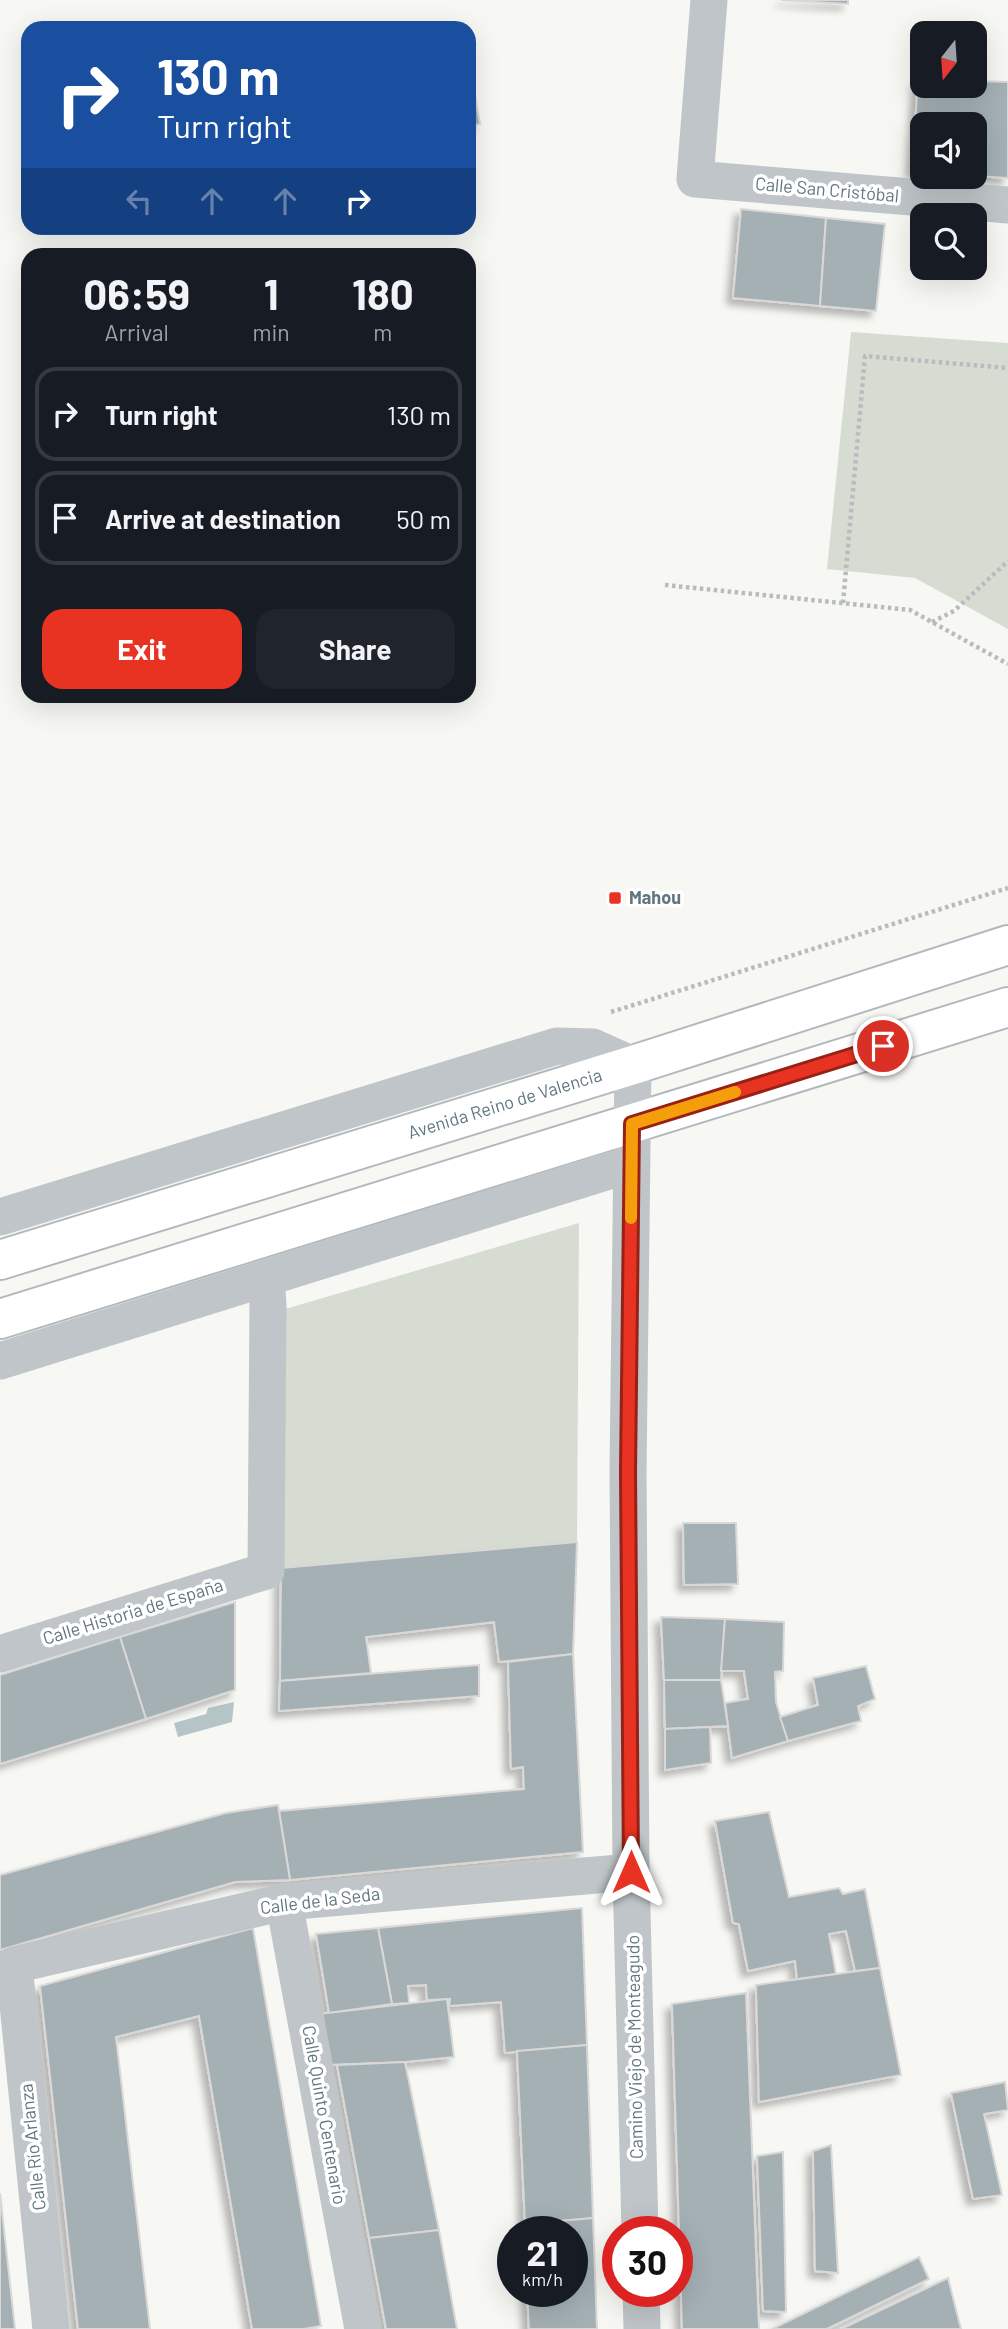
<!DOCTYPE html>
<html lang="en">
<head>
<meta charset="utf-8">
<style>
  :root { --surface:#171b24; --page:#20242c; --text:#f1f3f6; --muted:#9ea1a6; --line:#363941; --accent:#e93322 }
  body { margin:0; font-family:Barlow,sans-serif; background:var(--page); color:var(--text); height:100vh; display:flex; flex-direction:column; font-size:26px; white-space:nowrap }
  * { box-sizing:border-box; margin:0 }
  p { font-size:23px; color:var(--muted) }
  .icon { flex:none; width:38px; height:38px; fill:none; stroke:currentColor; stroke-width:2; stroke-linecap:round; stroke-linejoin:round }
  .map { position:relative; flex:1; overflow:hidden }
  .drawer { position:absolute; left:21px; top:248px; width:455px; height:455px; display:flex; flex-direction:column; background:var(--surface); border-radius:21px; box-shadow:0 7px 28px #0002 }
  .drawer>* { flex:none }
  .guide { position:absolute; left:21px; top:21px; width:455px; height:214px; border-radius:21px; box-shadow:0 7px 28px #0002; background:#1a4fa0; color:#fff; overflow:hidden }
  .needle { width:46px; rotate:197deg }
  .tools { position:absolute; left:910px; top:21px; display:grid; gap:14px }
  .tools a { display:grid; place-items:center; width:77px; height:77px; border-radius:14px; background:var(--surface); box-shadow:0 7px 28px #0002; font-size:35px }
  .speed { position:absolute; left:497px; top:2216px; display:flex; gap:14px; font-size:35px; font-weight:700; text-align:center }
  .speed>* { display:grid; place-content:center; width:91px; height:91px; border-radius:50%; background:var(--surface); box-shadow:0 7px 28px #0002; line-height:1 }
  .speed small { font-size:18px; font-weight:400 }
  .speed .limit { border:10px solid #d22; background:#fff; color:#111 }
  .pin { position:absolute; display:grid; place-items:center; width:60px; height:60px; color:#fff; margin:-30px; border:4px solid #fff; border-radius:50%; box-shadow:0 2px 7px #0007 }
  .me { position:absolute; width:77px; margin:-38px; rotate:0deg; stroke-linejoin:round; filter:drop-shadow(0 0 5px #0008) }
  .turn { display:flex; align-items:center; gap:24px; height:147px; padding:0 21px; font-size:32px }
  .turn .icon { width:91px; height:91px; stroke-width:2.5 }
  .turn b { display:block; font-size:49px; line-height:60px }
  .lanes { display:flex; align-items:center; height:66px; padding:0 21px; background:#0003; justify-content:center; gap:35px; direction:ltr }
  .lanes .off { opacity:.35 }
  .eta { display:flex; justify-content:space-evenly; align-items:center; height:119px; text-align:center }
  .eta b { font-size:42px; font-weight:700; line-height:49px }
  .action { display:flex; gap:14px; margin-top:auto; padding:14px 21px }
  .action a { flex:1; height:80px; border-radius:21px; background:var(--accent); color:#fff; font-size:28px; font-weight:700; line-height:80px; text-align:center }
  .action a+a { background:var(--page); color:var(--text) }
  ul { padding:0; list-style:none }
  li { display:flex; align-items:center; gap:21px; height:94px; margin:0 14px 10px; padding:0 7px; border:4px solid var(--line); border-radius:21px }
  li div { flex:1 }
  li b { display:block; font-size:26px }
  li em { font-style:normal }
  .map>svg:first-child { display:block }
</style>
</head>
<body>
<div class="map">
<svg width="1008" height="2329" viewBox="0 0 1008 2329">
  <defs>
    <filter id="shadow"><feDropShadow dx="-6" dy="6" stdDeviation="3.5" flood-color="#0004"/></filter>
  </defs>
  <rect width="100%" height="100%" fill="#f7f7f4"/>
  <g fill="#d7dcd3">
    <path d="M851,332L1008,343V629L915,578L827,569Z"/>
    <path d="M579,1223L577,1542L281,1568L268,1314Z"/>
  </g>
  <path fill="#b5c5c7" d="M234,1702L232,1722L178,1737L174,1723L206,1714L208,1708Z"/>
  <g fill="#a4b0b4" stroke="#d9d8d6" stroke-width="2" filter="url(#shadow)">
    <path d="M781,0H848V4Z"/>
    <path d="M918,80H922V86H975V81L1008,82V178L975,176V124H922V172H912Z"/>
    <path d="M475,96L480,124L469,126V97Z"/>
    <path d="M741,209L826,218L820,306L733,298Z"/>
    <path d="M826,218L885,224L876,311L820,306Z"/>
    <path d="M683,1523H736L738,1584L684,1585Z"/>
    <path d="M577,1542L573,1654L499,1662L494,1622L366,1637L371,1673L280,1681L281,1568Z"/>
    <path d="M235,1602V1690L146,1719L120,1637Z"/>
    <path d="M661,1617L725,1619L721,1680H664Z"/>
    <path d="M725,1619L784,1622L783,1671L775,1672L776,1702L788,1741L732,1758L725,1703L748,1699L744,1671H721Z"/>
    <path d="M120,1637L146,1719L0,1764V1675Z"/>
    <path d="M573,1654L583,1852L290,1880L279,1811L524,1789L523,1767L511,1769L508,1662Z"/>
    <path d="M479,1665V1696L279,1711L280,1681Z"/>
    <path d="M866,1666L875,1699L858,1706L861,1721L788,1741L780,1717L818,1705L813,1678Z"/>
    <path d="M664,1680H721L728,1726L665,1729Z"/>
    <path d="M710,1727L711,1763L665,1770V1729Z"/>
    <path d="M278,1805L290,1880L235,1882L0,1950V1875L226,1813Z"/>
    <path d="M769,1812L789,1897L839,1888L843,1894L865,1889L880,1968L855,1971L846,1931L829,1934L836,1974L797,1979L795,1961L748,1971L739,1924L733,1923L715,1821Z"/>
    <path d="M582,1908L587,2045L505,2053L501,2002L449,2006L450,1999L427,2000L426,1985L408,1986L409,2003L392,2004L378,1928Z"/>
    <path d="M253,1928L321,2326L304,2329H252L199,2016L116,2037L150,2329H78L40,1986Z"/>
    <path d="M378,1928L392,2004L329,2013L316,1934Z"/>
    <path d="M880,1968L901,2075L759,2102L756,1985Z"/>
    <path d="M746,1993L759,2329H682L672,2004Z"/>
    <path d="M447,1999L454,2057L405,2062L326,2065L319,2014Z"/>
    <path d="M587,2045L593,2218L525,2224L517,2051Z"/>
    <path d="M405,2062L439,2230L369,2238L337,2065Z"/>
    <path d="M1005,2082L1008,2110L984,2114L1002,2195L973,2199L951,2093Z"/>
    <path d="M831,2145L838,2273L815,2271L813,2151Z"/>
    <path d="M783,2152L786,2312L763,2311L757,2156Z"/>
    <path d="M0,2193L15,2329H0Z"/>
    <path d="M593,2218L597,2329H529L527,2291H572V2231H525V2224Z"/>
    <path d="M439,2230L457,2329H386L369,2238Z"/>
    <path d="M919,2257L929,2279L827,2329H772Z"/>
    <path d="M948,2278L961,2329H841Z"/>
  </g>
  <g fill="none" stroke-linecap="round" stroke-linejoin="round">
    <g stroke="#b2b9bd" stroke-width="42">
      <g id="secondary">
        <path d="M0,1260L633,1065L1008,945"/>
        <path d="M0,1319L1008,1007"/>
      </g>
    </g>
    <g stroke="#b7bcbe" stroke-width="4.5" stroke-dasharray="3.5 3.5" stroke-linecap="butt">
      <path d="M665,585L910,610L1008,664"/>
      <path d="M843,603L865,356L1008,368"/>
      <path d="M932,622L954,611L1008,561"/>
      <path d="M611,1012L1008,888"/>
    </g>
    <g stroke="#bfc5c8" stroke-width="37">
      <path d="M709,0L695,179L1008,205"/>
      <path d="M0,1217L557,1046L593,1047L633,1065L628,1472L631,1872L640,2231"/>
      <path d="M0,1361L631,1164"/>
      <path d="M0,1654L266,1571L268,1305L266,1277"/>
      <path d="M284,1902L363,2329"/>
      <path d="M641,2291L642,2329"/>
      <path d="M51,2329L14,1965L284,1902L631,1872"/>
    </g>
    <use href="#secondary" stroke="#fff" stroke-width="38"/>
  </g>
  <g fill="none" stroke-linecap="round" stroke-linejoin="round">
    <g stroke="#972116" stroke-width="18">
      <path id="route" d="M631,1872L628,1472L632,1124L883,1046"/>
    </g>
    <use href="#route" stroke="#e93322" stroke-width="12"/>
    <path stroke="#f59e0b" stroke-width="12" d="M631,1218L632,1124L735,1092"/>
  </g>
  <rect fill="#e93322" stroke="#fff" stroke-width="2.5" x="608" y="891" width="14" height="14" rx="3.5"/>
  <g text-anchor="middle" stroke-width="7" stroke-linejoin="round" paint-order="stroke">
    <g font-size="18" fill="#617780" stroke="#fff">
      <text transform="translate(827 190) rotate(5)" y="6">Calle San Cristóbal</text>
      <text transform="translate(505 1104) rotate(-17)" y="6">Avenida Reino de Valencia</text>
      <text transform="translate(133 1612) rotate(-17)" y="6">Calle Historia de España</text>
      <text transform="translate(320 1901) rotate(-7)" y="6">Calle de la Seda</text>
      <text transform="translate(635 2047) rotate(-91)" y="6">Camino Viejo de Monteagudo</text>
      <text transform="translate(324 2115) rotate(80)" y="6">Calle Quinto Centenario</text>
      <text transform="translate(33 2147) rotate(-96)" y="6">Calle Río Arlanza</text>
    </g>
    <g font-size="18" font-weight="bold" fill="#617780" stroke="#fff" text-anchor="start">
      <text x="629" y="904">Mahou</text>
    </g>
  </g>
</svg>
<div class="tools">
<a><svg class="needle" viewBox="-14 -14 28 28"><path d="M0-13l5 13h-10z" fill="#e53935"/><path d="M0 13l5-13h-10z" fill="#9ea1a6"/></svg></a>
<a><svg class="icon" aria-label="sound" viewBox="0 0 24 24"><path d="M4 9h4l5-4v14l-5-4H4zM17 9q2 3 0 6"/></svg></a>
<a><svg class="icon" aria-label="search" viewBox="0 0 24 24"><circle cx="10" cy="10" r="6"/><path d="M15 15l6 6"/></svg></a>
</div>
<div class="speed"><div>21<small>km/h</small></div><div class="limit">30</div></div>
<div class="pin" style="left:883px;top:1046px;background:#d93025"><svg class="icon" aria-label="arrive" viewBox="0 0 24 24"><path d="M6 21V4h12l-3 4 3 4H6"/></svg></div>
<svg class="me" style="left:631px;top:1872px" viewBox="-20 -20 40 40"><path d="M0-17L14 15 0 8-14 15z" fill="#e93322" stroke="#fff" stroke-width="4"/></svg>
<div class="guide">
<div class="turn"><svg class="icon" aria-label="right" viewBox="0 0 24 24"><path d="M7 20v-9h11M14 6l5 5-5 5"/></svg><div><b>130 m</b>Turn right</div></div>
<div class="lanes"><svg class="icon off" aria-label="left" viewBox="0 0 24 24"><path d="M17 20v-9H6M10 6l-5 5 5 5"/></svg><svg class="icon off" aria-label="ahead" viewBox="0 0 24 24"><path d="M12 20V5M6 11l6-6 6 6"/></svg><svg class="icon off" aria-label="ahead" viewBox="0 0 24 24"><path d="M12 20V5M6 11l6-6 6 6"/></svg><svg class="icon" aria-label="right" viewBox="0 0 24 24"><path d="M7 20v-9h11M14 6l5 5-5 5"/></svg></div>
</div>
<section class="drawer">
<div class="eta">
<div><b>06:59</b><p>Arrival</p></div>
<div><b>1</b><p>min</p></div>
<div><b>180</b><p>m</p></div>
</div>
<ul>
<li><svg class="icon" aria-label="right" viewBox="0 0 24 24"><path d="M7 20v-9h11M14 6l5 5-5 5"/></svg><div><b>Turn right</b></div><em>130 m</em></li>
<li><svg class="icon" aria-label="arrive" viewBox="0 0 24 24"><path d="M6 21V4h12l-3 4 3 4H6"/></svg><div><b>Arrive at destination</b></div><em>50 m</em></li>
</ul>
<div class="action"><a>Exit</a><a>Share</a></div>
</section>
</div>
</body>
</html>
